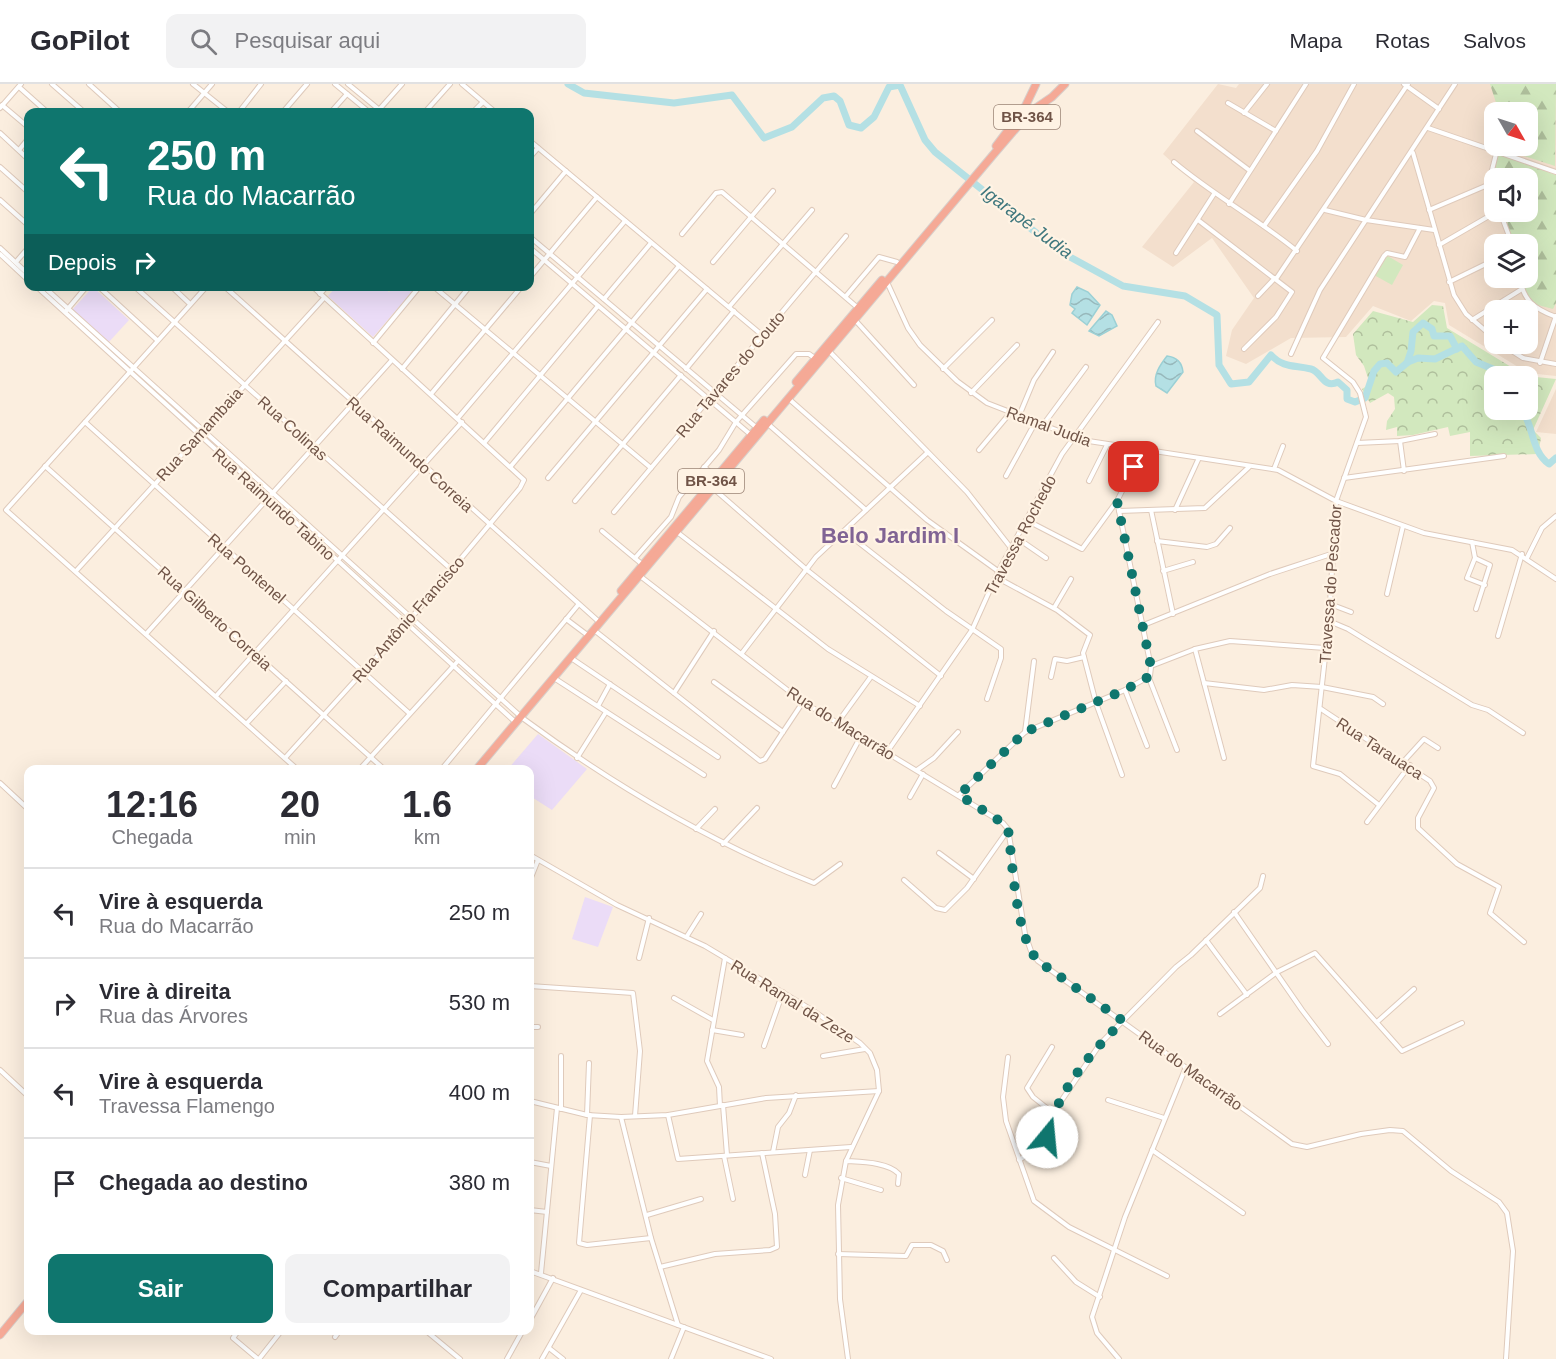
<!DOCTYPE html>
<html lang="pt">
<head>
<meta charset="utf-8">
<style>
  :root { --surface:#fff; --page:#f2f2f3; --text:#2b2b33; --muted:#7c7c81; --line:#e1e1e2; --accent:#0f766e }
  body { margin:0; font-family:Helvetica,sans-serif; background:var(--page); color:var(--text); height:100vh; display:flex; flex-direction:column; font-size:22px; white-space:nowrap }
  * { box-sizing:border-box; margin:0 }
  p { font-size:20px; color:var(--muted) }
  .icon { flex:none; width:33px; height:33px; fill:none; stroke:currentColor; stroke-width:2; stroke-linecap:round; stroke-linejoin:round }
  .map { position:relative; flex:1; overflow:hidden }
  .sheet { position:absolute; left:24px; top:681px; width:510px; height:570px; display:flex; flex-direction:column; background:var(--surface); border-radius:12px; box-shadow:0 6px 24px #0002 }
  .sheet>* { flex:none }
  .hud { position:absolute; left:24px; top:24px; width:510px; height:183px; border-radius:12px; box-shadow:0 6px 24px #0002; background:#0f766e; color:#fff; overflow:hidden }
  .needle { width:39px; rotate:129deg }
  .fabs { position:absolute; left:1484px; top:18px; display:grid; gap:12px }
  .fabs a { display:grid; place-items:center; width:54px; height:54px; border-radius:12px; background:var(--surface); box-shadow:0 6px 24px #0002; font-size:30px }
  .pin { position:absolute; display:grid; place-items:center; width:51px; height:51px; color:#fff; margin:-26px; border-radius:12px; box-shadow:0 3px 9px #0006 }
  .me { position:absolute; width:66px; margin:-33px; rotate:17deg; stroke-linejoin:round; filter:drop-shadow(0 0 4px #0008) }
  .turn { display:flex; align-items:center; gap:21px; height:126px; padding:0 24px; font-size:27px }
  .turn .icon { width:78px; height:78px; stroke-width:2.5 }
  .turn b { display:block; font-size:42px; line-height:51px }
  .then { display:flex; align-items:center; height:57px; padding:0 24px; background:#0003; gap:12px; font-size:22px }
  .eta { display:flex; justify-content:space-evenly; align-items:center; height:102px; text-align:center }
  .eta b { font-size:36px; font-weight:600; line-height:42px }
  .button { display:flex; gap:12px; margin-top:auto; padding:12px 24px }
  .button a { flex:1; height:69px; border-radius:12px; background:var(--accent); color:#fff; font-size:24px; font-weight:600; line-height:69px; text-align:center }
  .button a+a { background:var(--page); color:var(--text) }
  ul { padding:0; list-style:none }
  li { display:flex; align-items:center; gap:18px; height:90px; padding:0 24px; border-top:2px solid var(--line) }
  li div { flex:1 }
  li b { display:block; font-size:22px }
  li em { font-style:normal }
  header { display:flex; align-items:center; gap:36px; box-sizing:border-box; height:84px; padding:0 30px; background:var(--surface); border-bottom:2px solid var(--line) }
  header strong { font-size:28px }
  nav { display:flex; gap:33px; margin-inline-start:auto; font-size:21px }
  .search { width:420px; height:54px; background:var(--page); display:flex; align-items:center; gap:15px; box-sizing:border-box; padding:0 21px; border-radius:12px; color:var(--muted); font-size:22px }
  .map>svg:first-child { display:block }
</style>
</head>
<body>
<header>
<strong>GoPilot</strong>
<div class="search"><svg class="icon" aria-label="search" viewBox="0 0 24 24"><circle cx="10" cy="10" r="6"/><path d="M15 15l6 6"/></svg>Pesquisar aqui</div>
<nav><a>Mapa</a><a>Rotas</a><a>Salvos</a></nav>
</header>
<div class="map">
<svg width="1556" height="1275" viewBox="0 0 1556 1275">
  <defs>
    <pattern id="forest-firs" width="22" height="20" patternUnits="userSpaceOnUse" patternTransform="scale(1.5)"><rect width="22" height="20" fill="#d2e8be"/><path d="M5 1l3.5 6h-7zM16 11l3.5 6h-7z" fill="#afbf9c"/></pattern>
    <pattern id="park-crowns" width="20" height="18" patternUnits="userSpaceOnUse" patternTransform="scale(1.5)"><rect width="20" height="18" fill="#d2e8be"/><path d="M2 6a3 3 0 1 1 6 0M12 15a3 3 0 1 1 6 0" fill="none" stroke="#afbf9c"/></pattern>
    <pattern id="water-waves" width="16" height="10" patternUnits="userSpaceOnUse" patternTransform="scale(1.5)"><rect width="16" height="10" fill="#b4e0e4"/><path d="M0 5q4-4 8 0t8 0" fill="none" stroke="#97b8bb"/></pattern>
  </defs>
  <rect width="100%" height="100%" fill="#fbeedf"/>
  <g fill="#f3dfcd" fill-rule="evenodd">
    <path d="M1218,0L1236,4L1239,0H1556V292L1528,289L1449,241L1445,219L1434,217L1411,237L1373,222L1346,253L1291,254L1246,280L1226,272L1232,246L1254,214L1212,154L1173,183L1142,163L1194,98L1163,70ZM1494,28H1527V62H1494ZM1494,94H1527V128H1494ZM1494,160H1527V194H1494ZM1494,226H1527V260H1494Z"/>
    <path d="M1556,305V350L1536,348Z"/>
  </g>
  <g fill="#ebdcf7">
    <path d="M337,202L383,203L389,208L394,203H416L373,253L328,212Z"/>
    <path d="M93,203L129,236L108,259L72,226Z"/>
    <path d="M538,650L587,685L552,726L530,712V686L508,685Z"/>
    <path d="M585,813L613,823L598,863L572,855Z"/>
  </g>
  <g fill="url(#forest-firs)">
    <path d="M1490,0H1556L1555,82L1502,65V62H1527V28H1499Z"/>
    <path d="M1499,70L1556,91V219L1553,225L1534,220L1527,212L1522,194H1527V160H1513L1504,128H1527V94H1495L1493,86Z"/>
  </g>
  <path fill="url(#park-crowns)" fill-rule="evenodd" d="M1432,221L1443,222L1447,244L1526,292L1556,295L1533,346L1541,354L1538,370L1470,372V348L1450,352L1448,343L1413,351L1397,352V343L1386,346L1387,337L1395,325L1394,313L1388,309L1370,319L1362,305L1370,300L1364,282L1356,271L1353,250L1373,227L1413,238ZM1494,292H1527V326H1494Z"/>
  <path fill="#d2e8be" d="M1386,171L1403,181L1392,201L1374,191Z"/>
  <g fill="url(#water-waves)" stroke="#9bd0d5" stroke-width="1.5">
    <path d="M1077,203L1088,208L1100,221L1087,241L1072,229L1075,225L1070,221L1072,210Z"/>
    <path d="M1106,227L1112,231L1117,242L1099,252L1089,247Z"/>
    <path d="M1167,272C1176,273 1182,278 1183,288L1167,309L1156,302C1153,291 1160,281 1167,272Z"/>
  </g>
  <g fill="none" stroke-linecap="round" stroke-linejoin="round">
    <g stroke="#b4e0e4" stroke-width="7">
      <path d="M568,0L584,9L674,19L732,11L764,54L792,43L823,14L834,12L840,17L849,41L861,44L874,33L889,3L900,1L925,56L935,68L1059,167L1123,202L1185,212L1217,231L1219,281L1231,300L1249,298L1271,271C1283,284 1295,281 1311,285C1322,288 1323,305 1338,298L1347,306V315L1355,318L1365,314L1374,287L1380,280L1387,279L1396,288L1408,278L1418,274L1435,275L1462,262L1476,278L1498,287L1497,292"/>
      <path d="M1407,279L1411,267L1413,248L1423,239L1432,245L1434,252H1450L1457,265"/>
      <path d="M1522,326C1534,343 1531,367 1549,380L1556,374"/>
    </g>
    <g stroke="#dfcabb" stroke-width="6">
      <g id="street">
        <path d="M52,0L84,28"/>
        <path d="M89,0L120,28"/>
        <path d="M193,0L228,28"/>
        <path d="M335,0L369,28"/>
        <path d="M348,0L382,28"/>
        <path d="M462,0L495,28"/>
        <path d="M1404,0L1439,25"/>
        <path d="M19,3L47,28"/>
        <path d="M1228,19L1276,47"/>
        <path d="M2,21L28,43"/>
        <path d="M0,24L21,0"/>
        <path d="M188,28L212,0"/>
        <path d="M239,28L261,0"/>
        <path d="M283,28L307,0"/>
        <path d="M331,28L347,10"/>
        <path d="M377,28L402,0"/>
        <path d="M425,28L450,0"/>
        <path d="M473,28L483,18"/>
        <path d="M1244,29L1267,0"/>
        <path d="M1428,44L1556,88"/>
        <path d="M1197,47L1249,86"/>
        <path d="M0,49L28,75"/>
        <path d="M530,57L762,251"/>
        <path d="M19,66L28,55"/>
        <path d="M1413,69L1454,211L1466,230L1494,254"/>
        <path d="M530,73L538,64"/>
        <path d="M1174,78C1213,111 1258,135 1297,167"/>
        <path d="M0,83L28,108"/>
        <path d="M1494,113L1490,94L1497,66"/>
        <path d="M0,116L28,141"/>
        <path d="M1229,120L1306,0"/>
        <path d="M1325,126L1366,136L1434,146"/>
        <path d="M1429,126L1490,100"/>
        <path d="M1500,128L1512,160"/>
        <path d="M530,130L566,87"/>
        <path d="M1198,136L1292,208L1276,233L1244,265"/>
        <path d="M1264,142L1317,67L1354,0"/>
        <path d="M682,150L716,109L722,108L858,224"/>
        <path d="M530,153L757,344"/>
        <path d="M1439,161L1496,128"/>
        <path d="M0,164L28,190"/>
        <path d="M530,164L751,351"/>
        <path d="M1176,169L1214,110"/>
        <path d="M0,170L28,196"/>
        <path d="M16,178L28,164"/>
        <path d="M713,178L773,107"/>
        <path d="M530,193L597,113"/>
        <path d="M1520,194C1523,217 1535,225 1556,233"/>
        <path d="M1276,195L1408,0"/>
        <path d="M887,198L908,244L920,261L957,297L987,319L1082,356L1278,386L1336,417L1424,449L1512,466L1556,495"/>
        <path d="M1449,198L1494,176"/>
        <path d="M36,202L513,636"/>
        <path d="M43,202L518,630"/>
        <path d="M98,202L157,256"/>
        <path d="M134,202L452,486"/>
        <path d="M171,202L190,220"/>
        <path d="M207,202L6,426L298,686"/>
        <path d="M224,202L597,536"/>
        <path d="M433,202L651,384"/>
        <path d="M320,210L327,202"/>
        <path d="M846,212L879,173L897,178"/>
        <path d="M1258,212L1275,194"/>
        <path d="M604,215L651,159"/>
        <path d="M729,223L812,126"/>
        <path d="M66,227L87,202"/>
        <path d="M1527,227L1532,221"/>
        <path d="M855,236L914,301"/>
        <path d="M1472,236L1522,205"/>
        <path d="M373,259L420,202"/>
        <path d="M1501,260L1523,274L1556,280"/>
        <path d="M829,267L967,408L1011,464"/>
        <path d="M1291,270L1320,206L1455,0"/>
        <path d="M1540,279L1556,232"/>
        <path d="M402,285L470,202"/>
        <path d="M686,285L734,227"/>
        <path d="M943,285L992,236"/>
        <path d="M971,309L1017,261"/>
        <path d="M431,310L522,202"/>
        <path d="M789,315L927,436L998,487"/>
        <path d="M1019,332L1034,296L1053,268"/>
        <path d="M458,334L625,137"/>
        <path d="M85,338L409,629"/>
        <path d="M768,340L866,426"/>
        <path d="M1043,341L1086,283"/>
        <path d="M1400,357L1404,387"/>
        <path d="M484,359L598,222"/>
        <path d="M1357,359L1400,357L1435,350"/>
        <path d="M979,366L1011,328"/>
        <path d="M45,382L385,686"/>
        <path d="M511,382L679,182"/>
        <path d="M704,383L715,392"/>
        <path d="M1274,385L1283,362"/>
        <path d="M1006,392L1035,339"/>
        <path d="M548,394L707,205"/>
        <path d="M1344,394L1504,372"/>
        <path d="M1089,397L1107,361"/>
        <path d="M714,405L807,486L941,592"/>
        <path d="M575,417L681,291"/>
        <path d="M1151,426L1173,530"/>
        <path d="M1175,426L1198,376"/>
        <path d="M1119,427L1205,424L1249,383"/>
        <path d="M614,428L846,152"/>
        <path d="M1026,436L1082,465L1117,417L1143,366"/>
        <path d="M602,447L643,481"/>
        <path d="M844,447L946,527L1001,565V574L987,615"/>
        <path d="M677,448L828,565L920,622"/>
        <path d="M1017,454L1046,474"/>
        <path d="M1157,457L1207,463L1216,460L1230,444"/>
        <path d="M1472,458L1475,474"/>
        <path d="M635,474L671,433L679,413L719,366L736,338L796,270H809L816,275"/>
        <path d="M1475,474L1490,481L1476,525"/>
        <path d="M1475,474L1467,494L1485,501"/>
        <path d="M1527,474L1542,444L1556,432"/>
        <path d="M76,487L324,214"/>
        <path d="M1163,487L1193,478"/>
        <path d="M640,492L803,618L1003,739L1008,745L1025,850L1031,867L1038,877L1292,1060L1307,1063L1361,1050L1390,1046L1403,1047L1451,1087L1499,1118L1507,1129L1513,1167L1506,1275"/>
        <path d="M996,493L1057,526L1090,551L1083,569L1096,619L1122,691"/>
        <path d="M1387,510L1403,442"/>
        <path d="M1330,520L1351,528"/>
        <path d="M1054,524L1071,495"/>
        <path d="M566,535L586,550"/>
        <path d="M1329,537L1348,545L1472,621L1488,626L1523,649"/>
        <path d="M1141,542L1270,490L1331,470"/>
        <path d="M594,546L760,677L765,675L803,618"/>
        <path d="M146,550L392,276"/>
        <path d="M1498,552L1522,470"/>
        <path d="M1195,565L1224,674"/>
        <path d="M742,569L816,473L927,369"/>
        <path d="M571,574L718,673"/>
        <path d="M1151,582L1195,565L1230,557L1325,564"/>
        <path d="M1051,593L1055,575L1067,577L1084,573"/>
        <path d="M554,594L704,691"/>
        <path d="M1149,594L1177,666"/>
        <path d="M714,598L783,648"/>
        <path d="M1204,599L1264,606L1292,601L1322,603L1373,613L1383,620"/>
        <path d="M1125,606L1147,662"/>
        <path d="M674,609L714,547"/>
        <path d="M216,612L462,338"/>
        <path d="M598,622L610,600"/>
        <path d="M1321,625L1430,697L1434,704L1418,734V744L1457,780L1499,803L1490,829L1524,858"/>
        <path d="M521,633C612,700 709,758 814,799L840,780"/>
        <path d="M838,638L870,594"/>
        <path d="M247,639L286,597"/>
        <path d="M1025,648L1034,577"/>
        <path d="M887,668L972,546L998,488L1062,370L1158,238"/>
        <path d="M285,674L407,539L520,404L524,396L312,202"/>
        <path d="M577,674L606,628"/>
        <path d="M1404,677L1424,655L1438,664"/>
        <path d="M359,686L458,577"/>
        <path d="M441,686L578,521"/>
        <path d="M917,686L934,674L958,648"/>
        <path d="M0,699L28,725"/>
        <path d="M834,702L861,652"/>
        <path d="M959,711L1025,648L1125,606L1150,592L1151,583L1117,417"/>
        <path d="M910,713L923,690"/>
        <path d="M1379,721L1340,690L1313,682L1329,537L1336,417L1366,333L1360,309L1353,298L1323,274L1384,172L1387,169L1405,173L1420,144"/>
        <path d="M1367,738L1410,681"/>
        <path d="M696,745L715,725"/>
        <path d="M723,760L757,724"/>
        <path d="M939,769L974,795"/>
        <path d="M530,771L617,821L705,862L812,926L860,959L870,969L877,986L879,1007L846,1077L838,1121L840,1215L848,1275"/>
        <path d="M530,796L538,776"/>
        <path d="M904,796L936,824L945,826L967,804L1008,746"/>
        <path d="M1234,828L1302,926L1328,960"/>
        <path d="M687,852L701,830"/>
        <path d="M1206,856L1247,911"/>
        <path d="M639,874L649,834"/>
        <path d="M530,902L633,909L640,967L635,1032"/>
        <path d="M674,914L713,936"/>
        <path d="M1220,930L1277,888L1315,869L1402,967L1462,939"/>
        <path d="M1377,938L1414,905"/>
        <path d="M530,943H538"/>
        <path d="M712,946L742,951"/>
        <path d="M764,962L783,908"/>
        <path d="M1052,963L1027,1004L1033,1013L1053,1029"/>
        <path d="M561,972V1025"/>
        <path d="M823,972L865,965"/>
        <path d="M1008,973L1003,1013L1006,1037L1034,1117L1069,1143L1167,1192"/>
        <path d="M0,986L28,1012"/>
        <path d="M1108,1016L1164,1034"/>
        <path d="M530,1017L587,1031L621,1033L668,1031L766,1014L879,1007"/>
        <path d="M723,1021L727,1071"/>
        <path d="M720,1022L719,1003L707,977L725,874"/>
        <path d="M587,1031L589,979"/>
        <path d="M590,1031L579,1159L587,1161L651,1154"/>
        <path d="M668,1031L678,1075L851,1063"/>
        <path d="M621,1033L651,1154L678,1241"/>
        <path d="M1152,1066L1243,1129"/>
        <path d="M773,1068L778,1043L789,1029L796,1011"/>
        <path d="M724,1072L733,1115"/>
        <path d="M1019,1076L1043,1061L1053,1029L1100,960L1176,883L1191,871L1260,804L1263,792"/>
        <path d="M846,1077C861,1078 888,1078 899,1090L898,1100"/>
        <path d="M530,1078L551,1082"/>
        <path d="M805,1091L810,1066"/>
        <path d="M841,1094L881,1106"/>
        <path d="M530,1126L547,1128"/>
        <path d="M647,1131L701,1115"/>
        <path d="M838,1170L906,1172L912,1161H931L943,1167L947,1176"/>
        <path d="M1054,1174L1076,1198L1100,1213"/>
        <path d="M660,1183L715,1170L770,1166L777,1163L775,1130L762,1069"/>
        <path d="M530,1187L771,1275"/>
        <path d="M541,1189L557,1024"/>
        <path d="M530,1236L553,1194"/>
        <path d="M239,1246L233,1254L258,1275"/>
        <path d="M425,1246L460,1275"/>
        <path d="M335,1253L340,1246"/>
        <path d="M549,1264L563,1275"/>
        <path d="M259,1275L282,1246"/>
        <path d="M507,1275L523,1246"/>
        <path d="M542,1275L581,1206"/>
        <path d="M671,1275L684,1243"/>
        <path d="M1119,1275L1097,1249L1092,1233L1125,1133L1186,983"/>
      </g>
    </g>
    <g stroke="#d7cfcb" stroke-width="9">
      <g id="highway">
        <path d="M996,62L1024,25L1036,0"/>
        <path d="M796,298L882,196"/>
        <path d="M621,507L764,336"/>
        <path d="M476,686L993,71L1030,28L1052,13L1065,0"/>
        <path d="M0,1251L28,1217"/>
      </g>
    </g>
    <use href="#street" stroke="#fff" stroke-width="4"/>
    <use href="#highway" stroke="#f5a996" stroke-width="7"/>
  </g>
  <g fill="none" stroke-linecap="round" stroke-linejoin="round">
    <path stroke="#0f766e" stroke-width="10" stroke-dasharray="0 18" d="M1047,1053C1056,1009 1091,968 1123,937L1038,877C1015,851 1013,780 1008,745L1003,739L959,711L1025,648L1125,606L1150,592L1151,583L1117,417L1134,383"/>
  </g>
  <g text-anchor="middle" stroke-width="4.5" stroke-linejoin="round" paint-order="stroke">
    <g fill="#fff3e4" stroke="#9b8476" stroke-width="1.5">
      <rect x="994" y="21" width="66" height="24" rx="4.5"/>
      <rect x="678" y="385" width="66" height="24" rx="4.5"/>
    </g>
    <g font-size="15" font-weight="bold" fill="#705447">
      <text x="1027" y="38">BR-364</text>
      <text x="711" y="402">BR-364</text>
    </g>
    <g font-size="16" fill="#705447" stroke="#fff3e4">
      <text transform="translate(730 290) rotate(-50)" y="6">Rua Tavares do Couto</text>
      <text transform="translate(1049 342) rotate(20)" y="6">Ramal Judia</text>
      <text transform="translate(293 344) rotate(42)" y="6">Rua Colinas</text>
      <text transform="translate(199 350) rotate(-48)" y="6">Rua Samambaia</text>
      <text transform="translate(410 370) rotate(42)" y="6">Rua Raimundo Correia</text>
      <text transform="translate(274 420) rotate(42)" y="6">Rua Raimundo Tabino</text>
      <text transform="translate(1020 451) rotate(-62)" y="6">Travessa Rochedo</text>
      <text transform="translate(247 484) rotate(41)" y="6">Rua Pontenel</text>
      <text transform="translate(1330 500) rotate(-86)" y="6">Travessa do Pescador</text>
      <text transform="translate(215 534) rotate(42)" y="6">Rua Gilberto Correia</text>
      <text transform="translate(408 535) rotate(-49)" y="6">Rua Antônio Francisco</text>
      <text transform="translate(841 639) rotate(32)" y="6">Rua do Macarrão</text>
      <text transform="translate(1380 664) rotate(33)" y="6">Rua Tarauaca</text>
      <text transform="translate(793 917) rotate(32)" y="6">Rua Ramal da Zeze</text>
      <text transform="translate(1191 986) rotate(36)" y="6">Rua do Macarrão</text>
    </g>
    <g font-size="18" font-style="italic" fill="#3f777d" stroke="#fff3e4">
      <text transform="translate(1027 138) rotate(37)" y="6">Igarapé Judia</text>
    </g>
    <g font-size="22" font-weight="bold" fill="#806394" stroke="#fff3e4">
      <text x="890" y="459">Belo Jardim I</text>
    </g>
  </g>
</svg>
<div class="fabs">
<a><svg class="needle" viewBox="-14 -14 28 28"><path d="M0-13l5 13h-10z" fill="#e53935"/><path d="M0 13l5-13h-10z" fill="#7c7c81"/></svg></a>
<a><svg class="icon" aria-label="sound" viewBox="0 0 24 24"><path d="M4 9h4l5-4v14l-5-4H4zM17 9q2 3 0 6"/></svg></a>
<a><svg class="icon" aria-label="layers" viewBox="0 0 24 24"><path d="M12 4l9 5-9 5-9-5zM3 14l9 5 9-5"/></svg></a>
<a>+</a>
<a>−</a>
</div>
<div class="pin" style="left:1134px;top:383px;background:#d93025"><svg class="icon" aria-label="arrive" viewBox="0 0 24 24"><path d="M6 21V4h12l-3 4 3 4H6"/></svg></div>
<svg class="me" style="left:1047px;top:1053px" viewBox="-20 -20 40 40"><circle r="19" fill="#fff"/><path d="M0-13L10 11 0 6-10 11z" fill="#0f766e"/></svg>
<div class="hud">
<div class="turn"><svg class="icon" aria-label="left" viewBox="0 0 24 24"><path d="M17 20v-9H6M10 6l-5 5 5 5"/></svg><div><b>250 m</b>Rua do Macarrão</div></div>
<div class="then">Depois<svg class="icon" aria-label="right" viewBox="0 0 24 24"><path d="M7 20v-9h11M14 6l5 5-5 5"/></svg></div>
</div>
<section class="sheet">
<div class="eta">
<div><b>12:16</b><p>Chegada</p></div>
<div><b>20</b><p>min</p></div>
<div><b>1.6</b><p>km</p></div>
</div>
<ul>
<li><svg class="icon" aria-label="left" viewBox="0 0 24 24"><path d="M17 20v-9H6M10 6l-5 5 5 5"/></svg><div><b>Vire à esquerda</b><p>Rua do Macarrão</p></div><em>250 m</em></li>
<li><svg class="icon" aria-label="right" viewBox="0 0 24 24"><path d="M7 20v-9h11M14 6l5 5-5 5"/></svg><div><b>Vire à direita</b><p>Rua das Árvores</p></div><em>530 m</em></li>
<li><svg class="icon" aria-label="left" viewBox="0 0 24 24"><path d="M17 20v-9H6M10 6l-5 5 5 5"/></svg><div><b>Vire à esquerda</b><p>Travessa Flamengo</p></div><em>400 m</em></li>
<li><svg class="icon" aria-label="arrive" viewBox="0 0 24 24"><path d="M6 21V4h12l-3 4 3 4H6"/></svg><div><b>Chegada ao destino</b></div><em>380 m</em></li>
</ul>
<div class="button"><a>Sair</a><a>Compartilhar</a></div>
</section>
</div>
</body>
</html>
